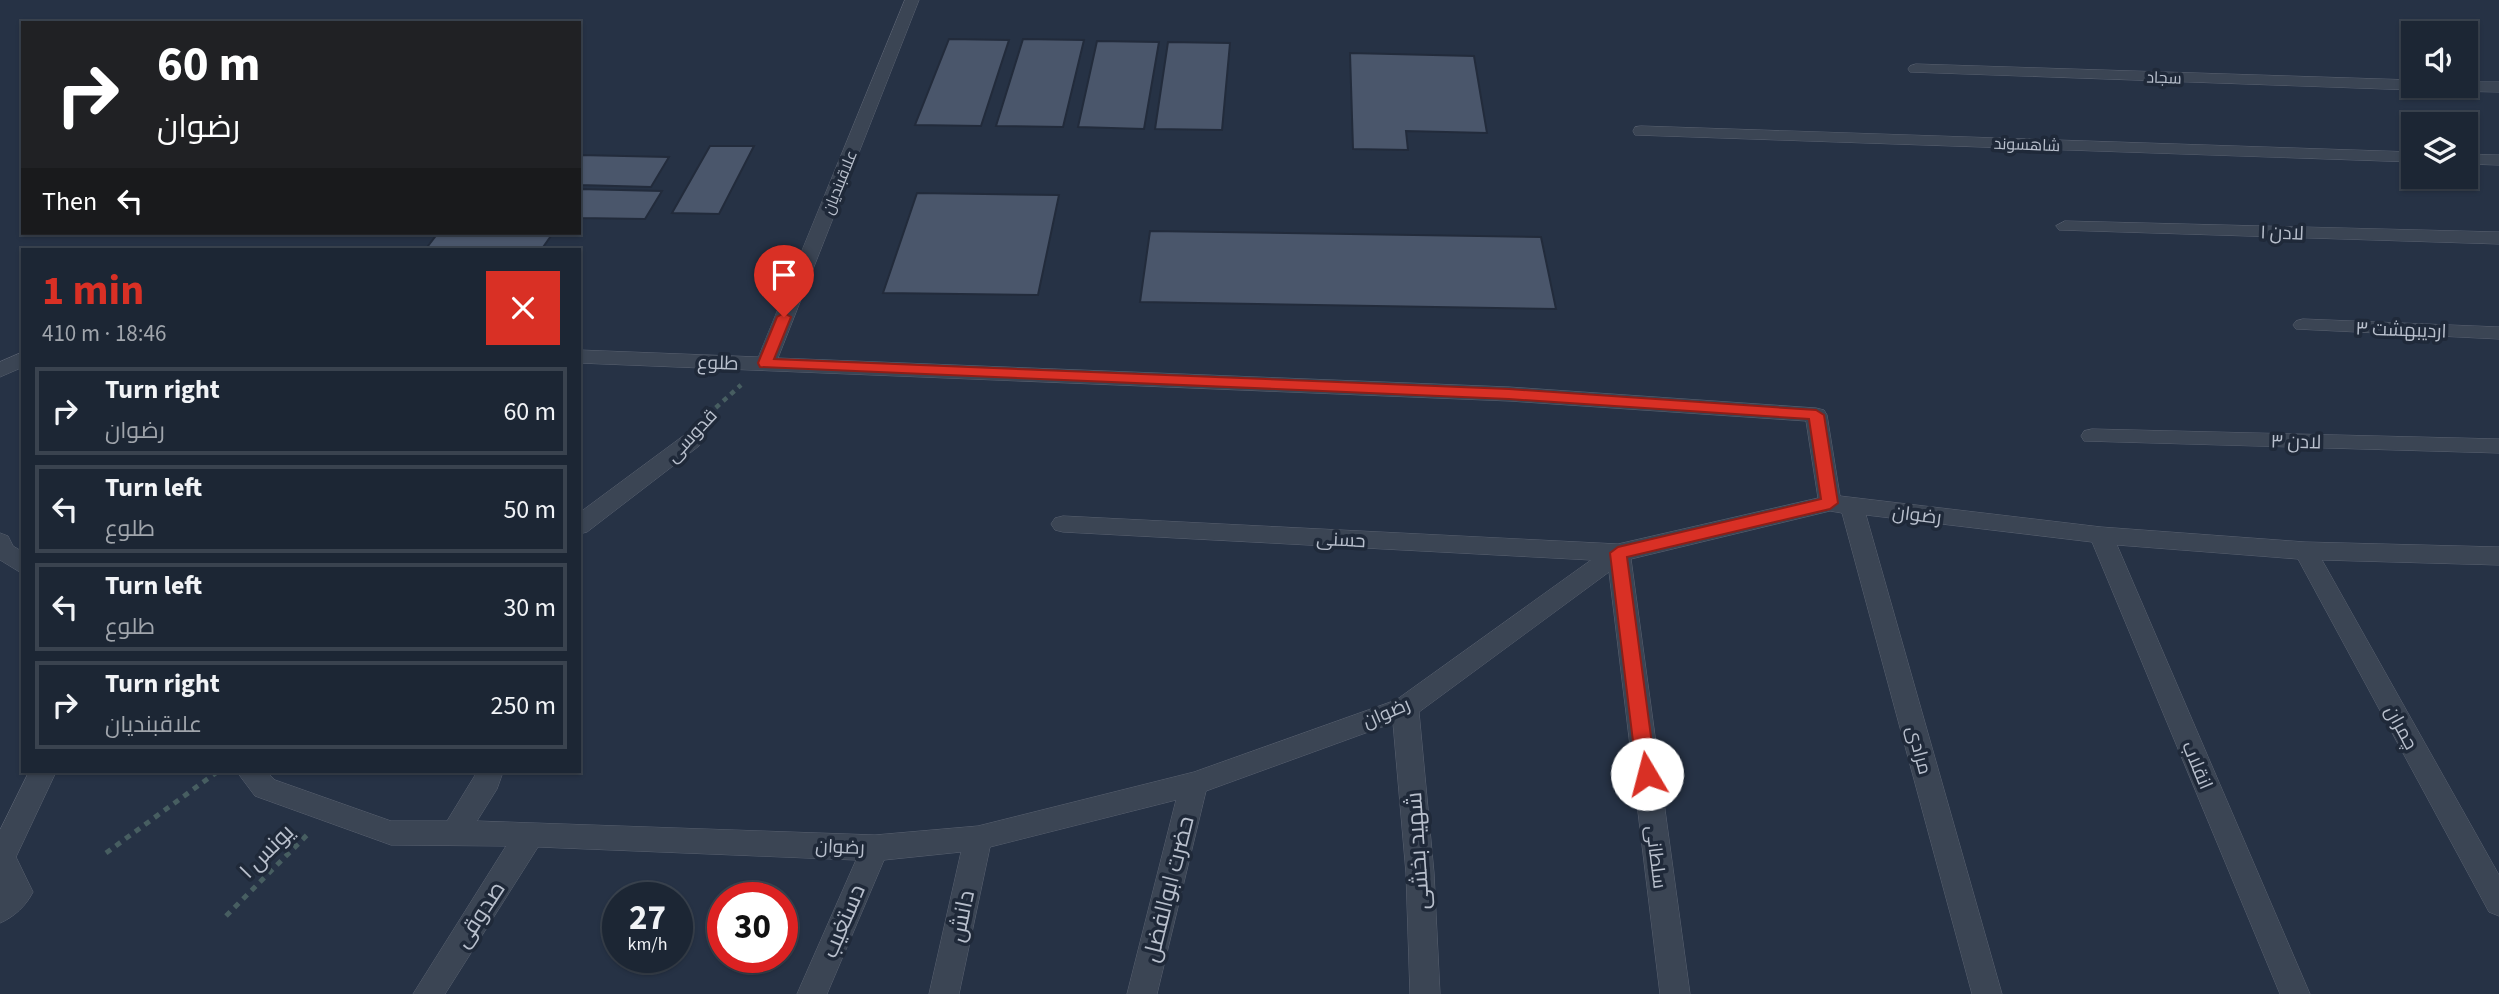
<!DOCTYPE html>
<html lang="en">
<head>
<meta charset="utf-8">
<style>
  :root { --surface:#1c2634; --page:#252e3c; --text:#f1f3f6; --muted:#a0a5ac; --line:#3a434f; --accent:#d93025 }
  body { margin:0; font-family:"Source Sans 3",Cairo,sans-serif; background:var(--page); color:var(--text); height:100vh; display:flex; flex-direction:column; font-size:26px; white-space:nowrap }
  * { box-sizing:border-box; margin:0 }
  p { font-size:23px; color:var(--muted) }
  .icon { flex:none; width:38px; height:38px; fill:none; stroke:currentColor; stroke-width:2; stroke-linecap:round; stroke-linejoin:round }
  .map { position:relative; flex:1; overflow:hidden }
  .drawer { position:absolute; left:21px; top:248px; width:560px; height:525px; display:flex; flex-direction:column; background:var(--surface); border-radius:0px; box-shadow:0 2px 5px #0004,0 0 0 2px var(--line) }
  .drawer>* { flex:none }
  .guide { position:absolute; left:21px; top:21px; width:560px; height:214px; border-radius:0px; box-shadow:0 2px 5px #0004,0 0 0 2px var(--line); background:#202124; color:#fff; overflow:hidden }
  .fabs { position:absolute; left:2401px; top:21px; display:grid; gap:14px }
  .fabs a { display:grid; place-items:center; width:77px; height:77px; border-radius:0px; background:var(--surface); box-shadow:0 2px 5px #0004,0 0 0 2px var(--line); font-size:35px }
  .speed { position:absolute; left:602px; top:882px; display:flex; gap:14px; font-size:35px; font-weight:700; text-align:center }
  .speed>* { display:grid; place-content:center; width:91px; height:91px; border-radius:50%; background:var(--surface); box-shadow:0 2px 5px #0004,0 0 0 2px var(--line); line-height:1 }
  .speed small { font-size:18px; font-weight:400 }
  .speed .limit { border:10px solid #d22; background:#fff; color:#111 }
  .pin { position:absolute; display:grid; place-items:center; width:60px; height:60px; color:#fff; margin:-72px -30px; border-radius:50% 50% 50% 0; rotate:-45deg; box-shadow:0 0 7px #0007 }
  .pin .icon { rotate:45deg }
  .me { position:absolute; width:77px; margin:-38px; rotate:352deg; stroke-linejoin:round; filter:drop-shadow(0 0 5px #0008) }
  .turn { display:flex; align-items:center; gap:24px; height:147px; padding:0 21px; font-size:32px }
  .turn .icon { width:91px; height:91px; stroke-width:2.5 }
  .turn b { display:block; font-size:49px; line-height:60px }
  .then { display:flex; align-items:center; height:66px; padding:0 21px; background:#0003; gap:14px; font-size:26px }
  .round { display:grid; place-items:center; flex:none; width:74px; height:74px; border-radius:0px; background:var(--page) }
  .headline { display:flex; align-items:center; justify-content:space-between; height:119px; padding:0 21px }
  h1 { font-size:42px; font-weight:700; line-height:52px; color:var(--accent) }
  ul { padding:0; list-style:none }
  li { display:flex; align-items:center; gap:21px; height:88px; margin:0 14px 10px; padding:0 7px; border:4px solid var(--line); border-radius:0px }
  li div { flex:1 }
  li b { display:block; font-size:26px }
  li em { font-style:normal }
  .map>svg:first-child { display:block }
</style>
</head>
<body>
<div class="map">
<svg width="2499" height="994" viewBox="0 0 2499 994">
  <rect width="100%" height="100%" fill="#263245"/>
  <g fill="#4a566b" stroke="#222b3b" stroke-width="2">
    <path d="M949,39L1009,40L981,126L915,125Z"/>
    <path d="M1023,39L1084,40L1063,127L996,126Z"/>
    <path d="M1097,41L1159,42L1144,129L1078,127Z"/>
    <path d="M1168,42L1230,43L1222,130L1155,129Z"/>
    <path d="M1350,53L1474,56L1487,133L1406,131L1408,150L1353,149Z"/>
    <path d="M710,146H754L719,214L672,213Z"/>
    <path d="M579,155L669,157L651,187L579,185Z"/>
    <path d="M579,189L662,191L645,219L579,218Z"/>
    <path d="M917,193L1059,195L1038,295L883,293Z"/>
    <path d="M1150,231L1541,237L1556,309L1140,302Z"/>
    <path d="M438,233H553L541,250H425Z"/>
  </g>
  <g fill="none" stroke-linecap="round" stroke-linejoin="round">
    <g stroke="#5a6271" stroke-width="1">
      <g id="minor">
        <path d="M905,0H919L778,358L1509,387L1816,408L1824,410L1827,415L1840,496L2101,527L2305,542L2499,547V565L2322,560L2499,875V916L2489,912L2298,559L2117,545L2310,994H2280L2092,542L1866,515L2002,994H1972L1842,513L1830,511L1631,559L1690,994H1660L1609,572L1419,712L1434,873L1440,994H1410L1406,873L1393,723L1206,791L1157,994H1127L1176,800L990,847L959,994H929L961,852L884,860L827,994H797L856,860L538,847L445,994H413L506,846L391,845L255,796L237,772H267L275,780L391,821H447L477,772H503L497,789L477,821L875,835L978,826L1194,772L1396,700L1591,560L1063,532L1055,530L1051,524L1055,518L1063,516L1618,544L1818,498L1806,421L1509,401L579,363V350L758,357Z"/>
        <path d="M1916,64L2413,80V86H2420L2413,90L1910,72L1908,69L1910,66Z"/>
        <path d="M2466,82H2499V92L2450,91L2442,86H2466Z"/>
        <path d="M1641,126L2413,152V162L1635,135L1633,131L1635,127Z"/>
        <path d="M2466,154L2499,155V165L2466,164Z"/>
        <path d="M2065,221L2499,232V244L2059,230L2056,226Z"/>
        <path d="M2303,319L2499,327V339L2296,329L2293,325L2296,321Z"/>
        <path d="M23,352V367L0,377V362Z"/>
        <path d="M2092,429L2499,439V453L2084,441L2081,436L2084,431Z"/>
        <path d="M691,434L699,436L702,441L699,446L587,532L579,534V513L683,436Z"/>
        <path d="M0,533L8,536L13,546L23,552V574L0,560Z"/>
        <path d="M29,772H56L16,857L33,892C26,906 14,917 0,923V830Z"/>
      </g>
    </g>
    <path stroke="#475e61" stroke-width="4.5" stroke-dasharray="5 5" stroke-linecap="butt" d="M703,423L711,412L741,385"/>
    <g stroke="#475e61" stroke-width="5" stroke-dasharray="6 6" stroke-linecap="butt">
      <path d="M106,853L217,772"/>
      <path d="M226,916L310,832"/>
    </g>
    <use href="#minor" fill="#3b4554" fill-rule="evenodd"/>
  </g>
  <path fill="#d93025" stroke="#8d1f18" stroke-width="2" d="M784,313L791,317L774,359L1509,389L1816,410L1824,415L1838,503L1830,509L1627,557L1656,774L1653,779L1647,782L1640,779L1637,774L1610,553L1618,547L1821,499L1809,419L1509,399L760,367L758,363L777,317Z"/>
  <g text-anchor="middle" stroke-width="7" stroke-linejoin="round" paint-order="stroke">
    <g font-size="16" fill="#b9c0cd" stroke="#1f2939">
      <text transform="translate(2164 77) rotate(2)" y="6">سجاد</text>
      <text transform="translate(2027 144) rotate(2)" y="6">شاهسوند</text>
      <text transform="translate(839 182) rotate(-68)" y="6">علاقبندیان</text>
    </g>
    <g font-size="19" fill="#b9c0cd" stroke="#1f2939">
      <text transform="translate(2282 232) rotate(2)" y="7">لادن ۱</text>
      <text transform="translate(2401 329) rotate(2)" y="7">اردیبهشت ۳</text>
      <text transform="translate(718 362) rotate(2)" y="7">طلوع</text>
      <text transform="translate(691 435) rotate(-47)" y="7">قدوسی</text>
      <text transform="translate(2296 441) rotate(1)" y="7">لادن ۳</text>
      <text transform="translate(1917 514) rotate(7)" y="7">رضوان</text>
      <text transform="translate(1341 539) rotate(3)" y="7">حسنی</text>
      <text transform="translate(1386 712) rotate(-23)" y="7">رضوان</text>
      <text transform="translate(2402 727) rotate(61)" y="7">چمران</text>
      <text transform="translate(1920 750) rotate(75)" y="7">مرادی</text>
      <text transform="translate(2198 765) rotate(67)" y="7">انقلاب</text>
      <text transform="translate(840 846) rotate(2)" y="7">رضوان</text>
      <text transform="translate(1657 857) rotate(83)" y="7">سلطانی</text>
    </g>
    <g font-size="23" fill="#b9c0cd" stroke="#1f2939">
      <text transform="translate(266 851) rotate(-45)" y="8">یونس ۱</text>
      <text transform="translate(1417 851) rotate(-94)" y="8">شهید بخشی</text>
      <text transform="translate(1168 889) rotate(-76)" y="8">حضرت ابوالفضل</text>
      <text transform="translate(479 914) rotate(-57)" y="8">صدوقی</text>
      <text transform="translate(961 916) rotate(-78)" y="8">دانش</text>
      <text transform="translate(843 921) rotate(-67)" y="8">دستغیب</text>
    </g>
  </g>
</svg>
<div class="fabs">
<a><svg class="icon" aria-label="sound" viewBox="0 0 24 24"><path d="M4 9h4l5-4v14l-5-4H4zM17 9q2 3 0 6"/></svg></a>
<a><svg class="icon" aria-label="layers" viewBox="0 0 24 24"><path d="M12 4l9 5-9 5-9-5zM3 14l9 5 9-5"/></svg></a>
</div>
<div class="speed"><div>27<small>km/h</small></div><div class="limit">30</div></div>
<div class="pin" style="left:784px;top:317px;background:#d93025"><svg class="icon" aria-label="arrive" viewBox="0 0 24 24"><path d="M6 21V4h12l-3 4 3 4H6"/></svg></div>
<svg class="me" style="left:1647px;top:774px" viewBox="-20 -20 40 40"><circle r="19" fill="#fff"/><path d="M0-13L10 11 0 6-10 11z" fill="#d93025"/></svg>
<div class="guide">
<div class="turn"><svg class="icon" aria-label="right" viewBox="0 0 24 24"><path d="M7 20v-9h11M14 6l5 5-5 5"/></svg><div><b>60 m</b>رضوان</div></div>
<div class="then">Then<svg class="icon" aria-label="left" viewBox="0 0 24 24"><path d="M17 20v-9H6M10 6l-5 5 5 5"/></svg></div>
</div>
<section class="drawer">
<div class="headline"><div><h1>1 min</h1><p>410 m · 18:46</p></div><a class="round" style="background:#d93025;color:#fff"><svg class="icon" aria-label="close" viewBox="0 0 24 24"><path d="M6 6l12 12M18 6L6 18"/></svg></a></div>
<ul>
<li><svg class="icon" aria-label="right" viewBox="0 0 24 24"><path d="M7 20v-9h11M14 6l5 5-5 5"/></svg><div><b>Turn right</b><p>رضوان</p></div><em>60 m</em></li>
<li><svg class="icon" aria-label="left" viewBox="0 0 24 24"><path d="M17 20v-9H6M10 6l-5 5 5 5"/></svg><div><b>Turn left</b><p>طلوع</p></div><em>50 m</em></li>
<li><svg class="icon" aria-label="left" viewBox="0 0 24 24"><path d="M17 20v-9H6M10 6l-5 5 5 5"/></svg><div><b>Turn left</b><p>طلوع</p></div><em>30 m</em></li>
<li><svg class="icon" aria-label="right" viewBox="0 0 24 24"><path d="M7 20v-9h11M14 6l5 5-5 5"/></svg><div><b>Turn right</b><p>علاقبندیان</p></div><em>250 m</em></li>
</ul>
</section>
</div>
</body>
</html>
